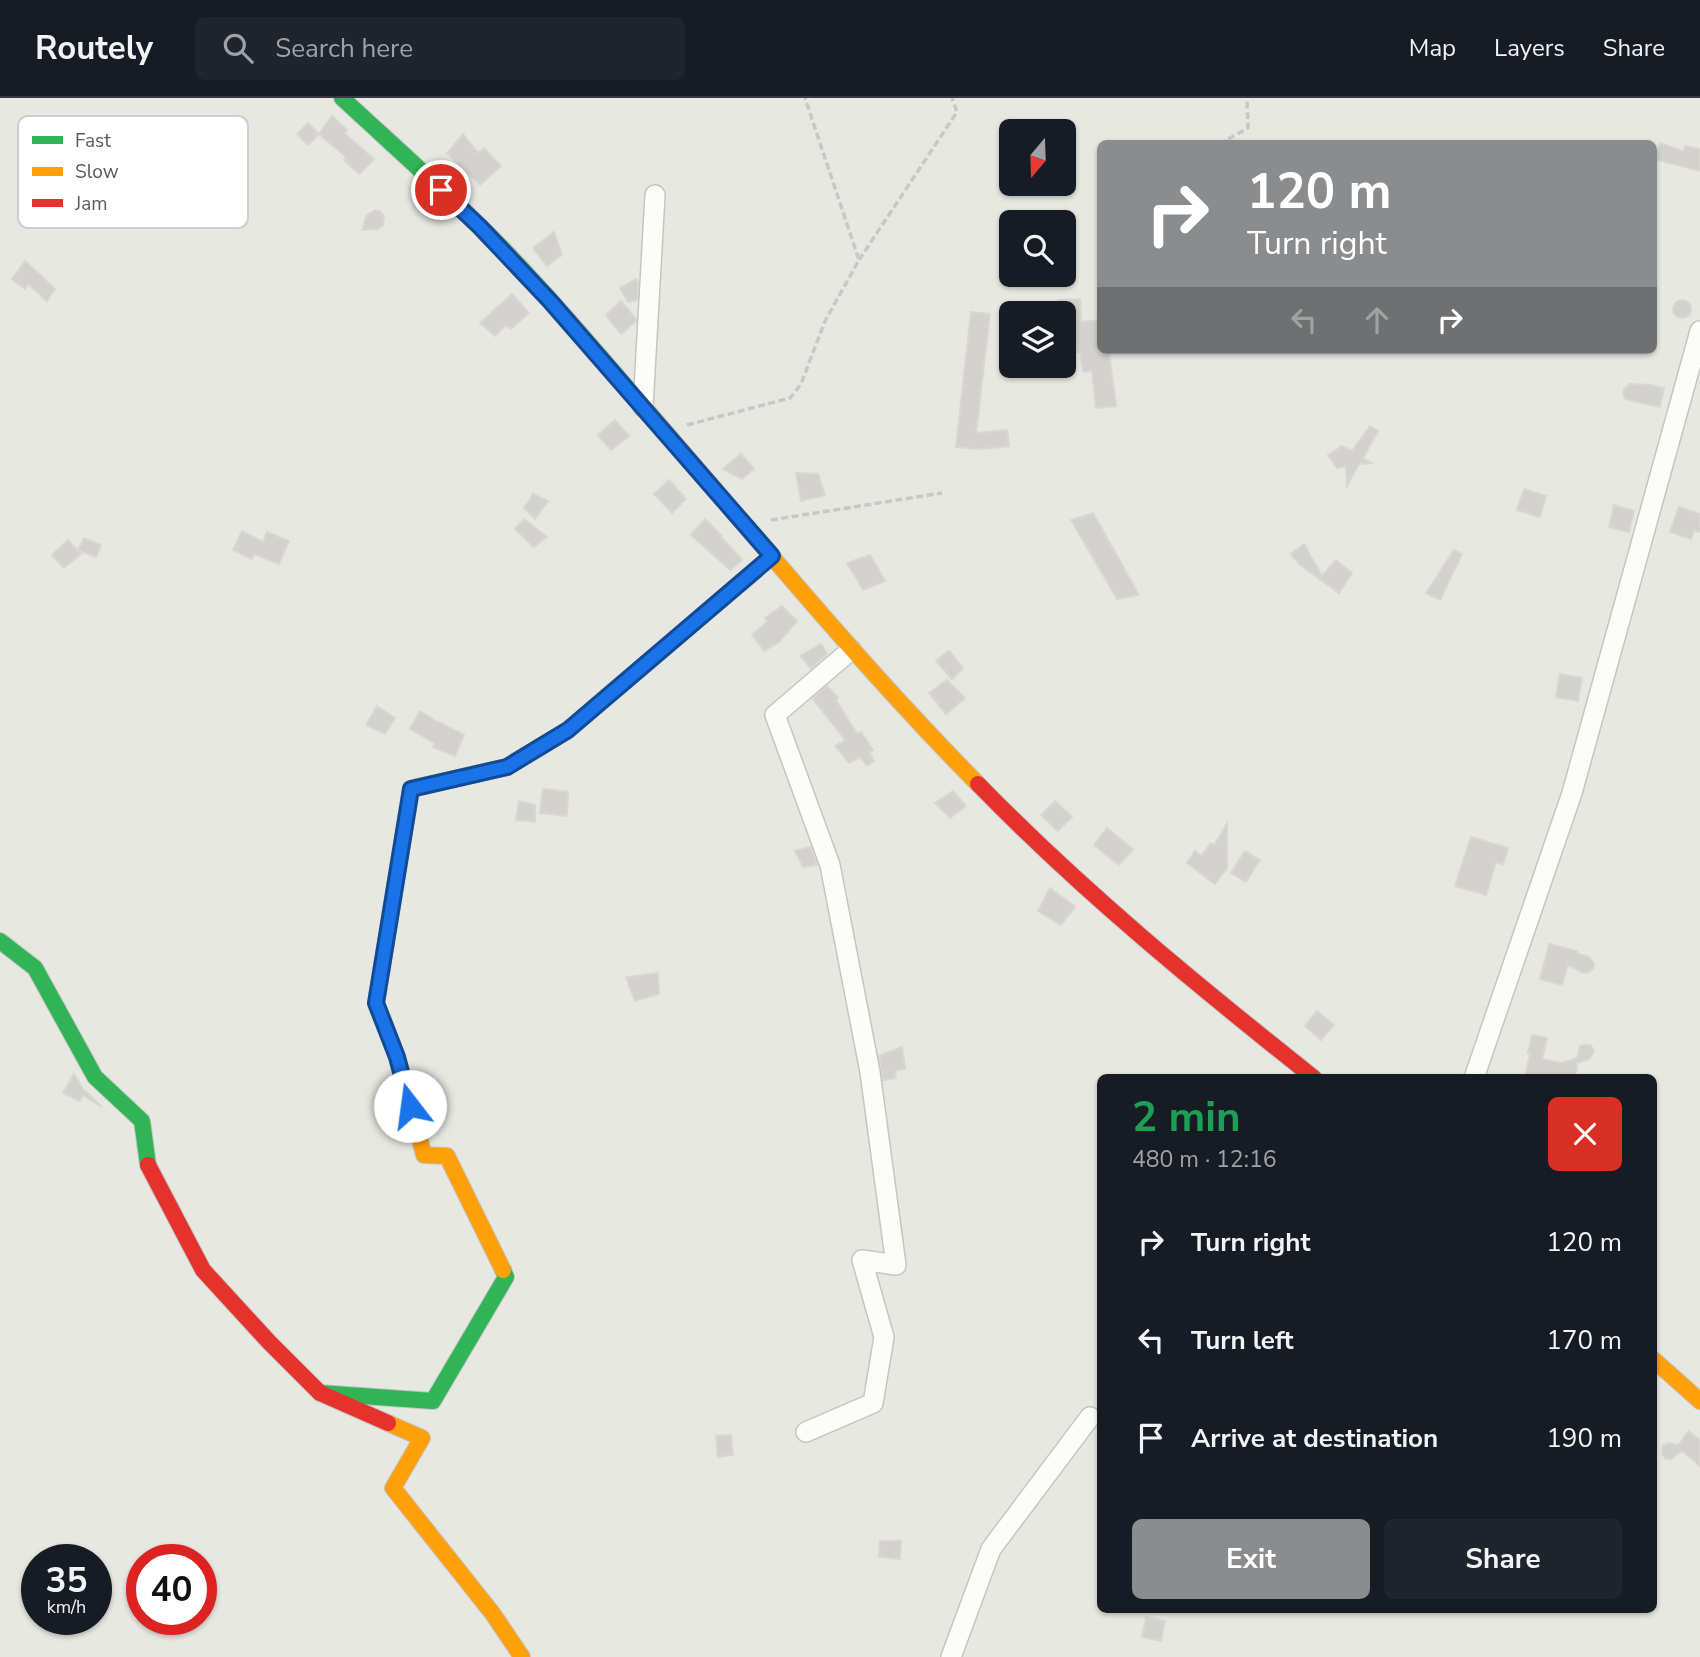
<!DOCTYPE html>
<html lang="en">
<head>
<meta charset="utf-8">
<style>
  :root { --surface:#171b24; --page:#20242c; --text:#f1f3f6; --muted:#9ea1a6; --line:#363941; --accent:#8a8c8e }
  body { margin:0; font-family:"Nunito Sans",sans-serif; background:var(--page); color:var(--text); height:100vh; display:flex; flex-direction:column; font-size:26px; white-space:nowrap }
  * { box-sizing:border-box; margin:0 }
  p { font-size:23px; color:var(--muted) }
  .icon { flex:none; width:38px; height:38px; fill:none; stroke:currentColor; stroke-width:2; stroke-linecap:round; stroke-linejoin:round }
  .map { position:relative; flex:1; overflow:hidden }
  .panel { position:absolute; left:1097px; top:976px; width:560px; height:539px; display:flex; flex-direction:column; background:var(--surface); border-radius:10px; box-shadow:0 2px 5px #0004 }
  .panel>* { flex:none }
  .hud { position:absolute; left:1097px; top:42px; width:560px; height:214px; border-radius:10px; box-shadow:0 2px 5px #0004; background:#8a8c8e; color:#fff; overflow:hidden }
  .needle { width:46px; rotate:199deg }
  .fabs { position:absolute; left:999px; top:21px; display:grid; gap:14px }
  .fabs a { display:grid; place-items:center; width:77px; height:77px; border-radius:10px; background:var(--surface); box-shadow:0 2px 5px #0004; font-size:35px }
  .speed { position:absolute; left:21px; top:1446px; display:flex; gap:14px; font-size:35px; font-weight:700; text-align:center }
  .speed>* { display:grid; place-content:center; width:91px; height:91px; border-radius:50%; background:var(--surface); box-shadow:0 2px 5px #0004; line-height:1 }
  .speed small { font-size:18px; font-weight:400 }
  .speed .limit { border:10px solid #d22; background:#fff; color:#111 }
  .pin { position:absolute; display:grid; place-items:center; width:60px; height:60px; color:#fff; margin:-30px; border:4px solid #fff; border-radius:50%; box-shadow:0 2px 7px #0007 }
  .me { position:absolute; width:77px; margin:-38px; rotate:345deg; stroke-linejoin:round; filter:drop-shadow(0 0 5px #0008) }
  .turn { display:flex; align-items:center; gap:24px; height:147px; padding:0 35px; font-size:32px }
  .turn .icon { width:91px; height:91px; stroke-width:2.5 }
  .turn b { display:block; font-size:49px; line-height:60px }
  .lanes { display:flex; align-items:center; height:66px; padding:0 35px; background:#0003; justify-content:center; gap:35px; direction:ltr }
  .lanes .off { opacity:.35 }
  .round { display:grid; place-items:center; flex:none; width:74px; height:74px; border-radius:10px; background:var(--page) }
  .head { display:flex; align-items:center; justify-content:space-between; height:119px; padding:0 35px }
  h1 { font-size:42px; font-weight:700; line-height:52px; color:#1e9e55 }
  .cta { display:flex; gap:14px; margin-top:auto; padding:14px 35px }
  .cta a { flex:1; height:80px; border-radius:10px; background:var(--accent); color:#fff; font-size:28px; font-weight:700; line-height:80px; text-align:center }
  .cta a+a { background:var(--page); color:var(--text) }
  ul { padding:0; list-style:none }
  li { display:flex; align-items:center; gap:21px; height:98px; padding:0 35px }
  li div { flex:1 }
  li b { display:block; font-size:26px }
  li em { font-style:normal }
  header { display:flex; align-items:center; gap:42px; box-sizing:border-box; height:98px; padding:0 35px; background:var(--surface); border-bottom:2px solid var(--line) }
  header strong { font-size:33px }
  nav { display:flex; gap:38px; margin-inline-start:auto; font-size:24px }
  .search { width:490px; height:63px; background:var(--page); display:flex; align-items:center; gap:18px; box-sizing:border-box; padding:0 24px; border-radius:10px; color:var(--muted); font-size:26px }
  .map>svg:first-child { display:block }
</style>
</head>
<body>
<header>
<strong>Routely</strong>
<div class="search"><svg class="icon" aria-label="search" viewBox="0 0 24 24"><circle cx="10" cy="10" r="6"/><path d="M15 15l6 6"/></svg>Search here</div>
<nav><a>Map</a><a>Layers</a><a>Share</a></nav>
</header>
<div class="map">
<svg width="1700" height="1559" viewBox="0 0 1700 1559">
  <rect width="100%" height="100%" fill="#e8e8e2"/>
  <g fill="#d2d1cd" stroke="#d8d7d2" stroke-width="2">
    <path d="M332,18L347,32L344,35L374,61L359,76L344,62L346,59L319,36Z"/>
    <path d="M308,25L319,36L308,47L297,36Z"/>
    <path d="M463,36L478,55L484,50L501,68L480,87L447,55Z"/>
    <path d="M1660,45L1683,53L1685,48L1700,51V73L1655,61Z"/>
    <path d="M375,112L380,113L384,118L383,127L378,131L362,132L367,117Z"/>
    <path d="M554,134L562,157L547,168L533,150Z"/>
    <path d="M25,163L55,191L47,203L28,186L25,191L12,181Z"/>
    <path d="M636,181L638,184L637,202L628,204L620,190Z"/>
    <path d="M512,196L529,215L511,231L506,227L495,238L480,225Z"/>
    <path d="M1080,201L1081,224L1099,222L1101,255L1109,254L1116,308L1096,310L1092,273L1083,274L1080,254L1064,255V215H1058V202Z"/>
    <circle cx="1682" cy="211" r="9"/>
    <path d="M621,203L636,221V223L621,236L606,217Z"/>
    <path d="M971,214L990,216L976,335L1007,332L1009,348L981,351L956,349Z"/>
    <path d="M1630,286L1650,287L1664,290L1660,309L1626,301L1623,296L1624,291Z"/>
    <path d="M615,322L629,338L611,352L598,337Z"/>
    <path d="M1370,328L1378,333L1363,360L1371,365L1359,366L1347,388L1346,368L1337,370L1328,357L1342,348L1352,353Z"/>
    <path d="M741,356L754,371L742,381L723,371Z"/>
    <path d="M796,375L818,376L825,397L801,403Z"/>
    <path d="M669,382L686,401L672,415L654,396Z"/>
    <path d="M1524,391L1546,398L1540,419L1517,412Z"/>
    <path d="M533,396L548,403L535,421L524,410Z"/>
    <path d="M1614,407L1634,413L1629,434L1609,429Z"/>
    <path d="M1679,409L1700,416V434L1694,432L1691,441L1670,434Z"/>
    <path d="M1093,415L1139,497L1117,501L1071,422Z"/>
    <path d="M524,421L547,439L534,449L515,431Z"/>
    <path d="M705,421L722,438L721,439L742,462L730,472L691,437Z"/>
    <path d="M242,433L263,444L267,434L289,443L279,466L254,456L252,461L233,452Z"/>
    <path d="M84,440L101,447L96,459L78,452Z"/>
    <path d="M68,442L81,456L64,470L52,457Z"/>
    <path d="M1304,446L1322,478L1336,462L1352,475L1339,495L1299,466L1291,456Z"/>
    <path d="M1454,452L1462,456L1440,502L1426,495Z"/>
    <path d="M870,457L885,483L863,492L847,465Z"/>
    <path d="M782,508L797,523L779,544L764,553L752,537L768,523L765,520Z"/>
    <path d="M821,546L827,556L811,570L800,558Z"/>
    <path d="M949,552L963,570L952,581L936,563Z"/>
    <path d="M1560,576L1582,580L1578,603L1556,599Z"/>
    <path d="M947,582L965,600L946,616L929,595Z"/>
    <path d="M827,588L838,600L836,602L857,636L861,634L873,652L869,654L874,663L867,668L860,659L849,665L835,648L845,642L813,601Z"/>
    <path d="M377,608L395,620L385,636L366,627Z"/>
    <path d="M420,613L436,623L464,637L455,658L433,649L435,645L410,631Z"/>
    <path d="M543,691L568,694L567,718L540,715Z"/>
    <path d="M953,693L966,708L950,720L935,705Z"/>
    <path d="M519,703L535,707V724L516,722Z"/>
    <path d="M1055,703L1072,719L1058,733L1041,717Z"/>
    <path d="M1227,726V770L1215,786L1187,765L1195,753L1201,758L1211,745L1214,747Z"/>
    <path d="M1107,730L1133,751L1119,767L1094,747Z"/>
    <path d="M1471,739L1508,750L1503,766L1496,764L1486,797L1455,788Z"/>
    <path d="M811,749L817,767L803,769L795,753Z"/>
    <path d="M1245,753L1260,762L1246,784L1231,775Z"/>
    <path d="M1050,790L1075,809L1061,827L1038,813Z"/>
    <path d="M1549,846L1577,853V855L1589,859L1594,866L1593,871L1589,874L1584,875L1568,867L1562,887L1540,881Z"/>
    <path d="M658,875L659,896L635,903L626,879Z"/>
    <path d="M1317,913L1334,927L1321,942L1305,928Z"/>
    <path d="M1532,937L1547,940L1542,961L1561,965L1577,960L1580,948L1584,947L1591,948L1594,953L1589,961L1577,965V972L1573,980H1525L1530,956L1528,955Z"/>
    <path d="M902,949L905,971L895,973L896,980L883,982L879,958Z"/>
    <path d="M74,976L83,991L102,1009L83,997L80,1003L63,995Z"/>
    <path d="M1689,1333L1700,1342V1368L1682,1353L1671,1361L1665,1360L1662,1356L1663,1347L1669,1345L1678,1347Z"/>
    <path d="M731,1337L733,1357L718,1359L716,1338Z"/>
    <path d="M880,1443H901L900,1461L879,1459Z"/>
    <path d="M1146,1519L1165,1523L1161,1543L1142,1539Z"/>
  </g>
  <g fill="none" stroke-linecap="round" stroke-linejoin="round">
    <g stroke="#c5c6c4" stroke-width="22">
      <g id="street">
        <path d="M643,309L655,97"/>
        <path d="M1474,980L1572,695L1700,233"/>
        <path d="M806,1334L873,1305L884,1239L862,1162L896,1167L870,974L830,767L775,617L851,552"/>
        <path d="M951,1559L991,1451L1090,1319"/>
      </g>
    </g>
    <g stroke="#c5c5c4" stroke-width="18">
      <g id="fast">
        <path d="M342,0C395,49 448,96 499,147C549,198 595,253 642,307"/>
        <path d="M418,689L507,669L568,632L772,458"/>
        <path d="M0,843L35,870L95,979L142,1023L148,1067"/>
        <path d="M320,1295L433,1303L506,1179L503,1172"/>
      </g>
    </g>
    <g stroke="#c5c5c4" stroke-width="18">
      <g id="slow">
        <path d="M642,307C753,435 859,566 978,686"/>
        <path d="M418,689L411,691L376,905L397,959L424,1057L447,1058L503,1172"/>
        <path d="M1654,1262L1700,1303"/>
        <path d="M388,1325L422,1340L393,1390L493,1516L522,1559"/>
      </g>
    </g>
    <g stroke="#c5c5c4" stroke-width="18">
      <g id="jam">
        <path d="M978,686C1082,793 1197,887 1314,980"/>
        <path d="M148,1067L203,1172L269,1244L320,1295L388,1325"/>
      </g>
    </g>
    <g stroke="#c5cac8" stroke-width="3.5" stroke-dasharray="7 3.5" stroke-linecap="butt">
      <path d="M1219,46L1248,30L1247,0"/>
      <path d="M859,162L957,14L952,0"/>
      <path d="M687,327L790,300L801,286L825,223L859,162L805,0"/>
      <path d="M771,422L942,395"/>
    </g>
    <use href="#street" stroke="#fcfcfb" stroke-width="19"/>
    <use href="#fast" stroke="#30b455" stroke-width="16"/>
    <use href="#slow" stroke="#ff9f0a" stroke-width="16"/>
    <use href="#jam" stroke="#e5322d" stroke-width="16"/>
  </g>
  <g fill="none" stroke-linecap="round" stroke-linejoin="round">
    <g stroke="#114b97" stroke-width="18">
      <path id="route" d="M410,1008L397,959L376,905L411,691L507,669L568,632L772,458L550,203L480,129L441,92"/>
    </g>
    <use href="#route" stroke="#1a73e8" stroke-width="12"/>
  </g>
  <rect x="18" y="18" width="230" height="112" rx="10" fill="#fff" stroke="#cdcecf" stroke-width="2"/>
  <rect x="32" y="38" width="31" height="8" fill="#30b455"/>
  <rect x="32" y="69" width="31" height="9" fill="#ff9f0a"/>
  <rect x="32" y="101" width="31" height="8" fill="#e5322d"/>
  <g font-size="19" fill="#585b60">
    <text x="75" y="49">Fast</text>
    <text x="75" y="80">Slow</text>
    <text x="75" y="112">Jam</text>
  </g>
</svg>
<div class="fabs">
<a><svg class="needle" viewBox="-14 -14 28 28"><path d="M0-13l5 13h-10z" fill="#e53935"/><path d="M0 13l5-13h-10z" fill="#9ea1a6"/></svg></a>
<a><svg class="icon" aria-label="search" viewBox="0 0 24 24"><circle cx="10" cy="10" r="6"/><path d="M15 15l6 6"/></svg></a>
<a><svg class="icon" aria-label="layers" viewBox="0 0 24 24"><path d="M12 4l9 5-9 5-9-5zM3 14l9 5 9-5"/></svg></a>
</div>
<div class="speed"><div>35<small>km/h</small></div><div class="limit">40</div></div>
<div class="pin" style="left:441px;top:92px;background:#d93025"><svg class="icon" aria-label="arrive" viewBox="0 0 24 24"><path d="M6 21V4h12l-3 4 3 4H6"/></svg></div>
<svg class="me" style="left:410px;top:1008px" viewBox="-20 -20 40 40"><circle r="19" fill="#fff"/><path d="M0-13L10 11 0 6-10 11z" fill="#1a73e8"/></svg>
<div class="hud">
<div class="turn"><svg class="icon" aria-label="right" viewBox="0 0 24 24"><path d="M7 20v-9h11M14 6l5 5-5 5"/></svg><div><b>120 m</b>Turn right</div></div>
<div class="lanes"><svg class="icon off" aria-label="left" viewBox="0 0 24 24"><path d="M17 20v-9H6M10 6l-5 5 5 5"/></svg><svg class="icon off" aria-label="ahead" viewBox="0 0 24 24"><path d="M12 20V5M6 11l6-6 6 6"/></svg><svg class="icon" aria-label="right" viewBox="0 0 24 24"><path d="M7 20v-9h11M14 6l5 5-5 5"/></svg></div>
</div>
<section class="panel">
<div class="head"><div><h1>2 min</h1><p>480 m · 12:16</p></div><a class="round" style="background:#d93025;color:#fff"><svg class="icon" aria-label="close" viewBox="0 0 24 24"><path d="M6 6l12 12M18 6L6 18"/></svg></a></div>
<ul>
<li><svg class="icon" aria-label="right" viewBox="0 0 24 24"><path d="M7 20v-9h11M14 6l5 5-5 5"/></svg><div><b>Turn right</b></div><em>120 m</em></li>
<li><svg class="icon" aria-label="left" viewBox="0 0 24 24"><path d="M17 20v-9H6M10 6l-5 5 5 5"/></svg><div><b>Turn left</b></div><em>170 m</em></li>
<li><svg class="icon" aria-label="arrive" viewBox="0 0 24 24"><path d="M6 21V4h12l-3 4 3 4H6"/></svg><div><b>Arrive at destination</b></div><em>190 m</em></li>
</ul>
<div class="cta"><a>Exit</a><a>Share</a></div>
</section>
</div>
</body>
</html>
